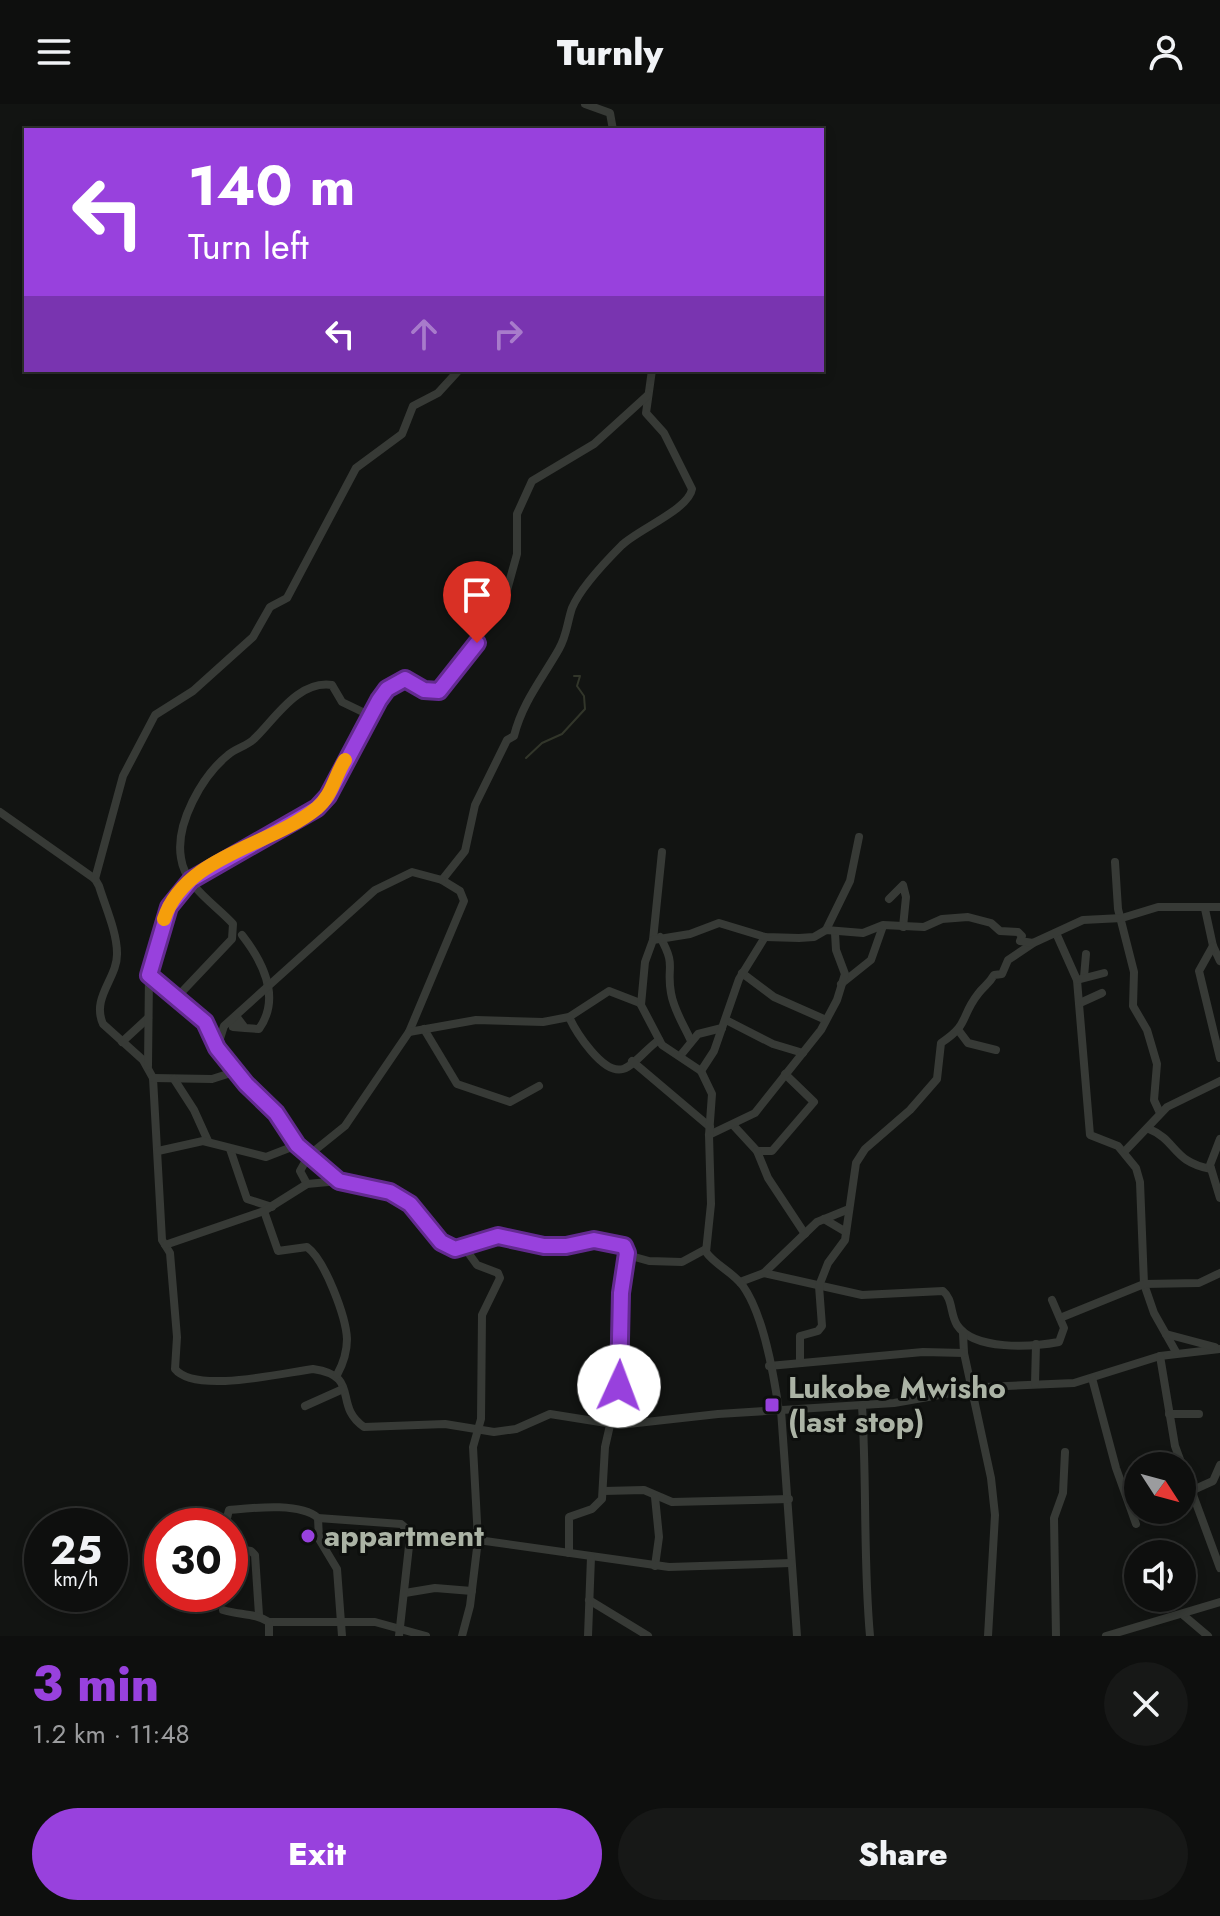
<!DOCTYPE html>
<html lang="en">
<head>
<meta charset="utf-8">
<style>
  :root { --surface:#0e0f0e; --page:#171817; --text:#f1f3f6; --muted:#9b9c9e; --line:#2e2f2e; --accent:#9841dd }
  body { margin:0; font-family:Jost,sans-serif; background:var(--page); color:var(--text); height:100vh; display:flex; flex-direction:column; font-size:30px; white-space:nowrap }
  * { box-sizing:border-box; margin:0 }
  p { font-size:26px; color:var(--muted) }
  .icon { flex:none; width:44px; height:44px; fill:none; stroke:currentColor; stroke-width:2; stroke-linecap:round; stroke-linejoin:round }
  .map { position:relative; height:1532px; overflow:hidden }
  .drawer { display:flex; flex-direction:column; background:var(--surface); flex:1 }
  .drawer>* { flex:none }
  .top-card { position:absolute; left:24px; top:24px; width:800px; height:244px; border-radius:0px; box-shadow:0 4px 12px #0003,0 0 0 2px var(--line); background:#9841dd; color:#fff; overflow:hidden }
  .needle { width:52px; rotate:126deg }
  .tools { position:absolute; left:1124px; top:1348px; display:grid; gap:16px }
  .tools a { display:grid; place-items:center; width:72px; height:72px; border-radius:50%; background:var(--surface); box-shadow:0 4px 12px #0003,0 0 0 2px var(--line); font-size:40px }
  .speed { position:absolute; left:24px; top:1404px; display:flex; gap:16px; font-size:40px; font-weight:700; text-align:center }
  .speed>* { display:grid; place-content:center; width:104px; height:104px; border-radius:50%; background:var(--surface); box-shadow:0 4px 12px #0003,0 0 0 2px var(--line); line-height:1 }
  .speed small { font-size:20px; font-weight:400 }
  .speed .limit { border:12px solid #d22; background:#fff; color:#111 }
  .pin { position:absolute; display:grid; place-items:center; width:68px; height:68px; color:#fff; margin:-82px -34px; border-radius:50% 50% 50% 0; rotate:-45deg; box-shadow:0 0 8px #0007 }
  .pin .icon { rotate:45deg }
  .me { position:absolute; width:88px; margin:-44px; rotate:2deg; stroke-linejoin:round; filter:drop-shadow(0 0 6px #0008) }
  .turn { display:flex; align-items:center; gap:28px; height:168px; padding:0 32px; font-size:36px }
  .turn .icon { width:104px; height:104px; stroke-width:2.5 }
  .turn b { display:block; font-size:56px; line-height:68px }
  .lanes { display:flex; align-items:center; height:76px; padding:0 32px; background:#0003; justify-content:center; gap:40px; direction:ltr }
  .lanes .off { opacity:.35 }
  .round { display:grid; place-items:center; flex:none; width:84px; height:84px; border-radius:42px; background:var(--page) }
  .overview { display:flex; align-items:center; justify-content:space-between; height:136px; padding:0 32px }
  h1 { font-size:48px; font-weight:800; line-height:60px; color:var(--accent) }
  .cta { display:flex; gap:16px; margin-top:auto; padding:16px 32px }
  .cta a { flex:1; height:92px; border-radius:48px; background:var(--accent); color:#fff; font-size:32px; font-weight:800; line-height:92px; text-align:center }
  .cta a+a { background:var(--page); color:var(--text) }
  header { display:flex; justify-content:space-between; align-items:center; height:104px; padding:0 32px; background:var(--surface); font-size:36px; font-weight:800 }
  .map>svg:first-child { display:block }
</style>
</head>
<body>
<header><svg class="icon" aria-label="menu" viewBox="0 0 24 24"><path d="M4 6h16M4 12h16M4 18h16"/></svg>Turnly<svg class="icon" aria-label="person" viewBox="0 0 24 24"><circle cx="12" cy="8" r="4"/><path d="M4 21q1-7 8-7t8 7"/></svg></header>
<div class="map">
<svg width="1220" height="1532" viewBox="0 0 1220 1532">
  <rect width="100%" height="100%" fill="#121412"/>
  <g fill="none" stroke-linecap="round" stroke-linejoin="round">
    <path stroke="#32362a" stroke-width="2" d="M526,654L542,639L562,630L585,605L584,592L577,582L580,572H574"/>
    <g stroke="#373a36" stroke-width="8">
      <path d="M585,0L610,9L613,26"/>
      <path d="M0,708L95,775L99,782C105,802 117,828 117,849C118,874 91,893 103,920L143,956L153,974L162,1136L170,1149L177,1233L175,1265C195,1290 282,1269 313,1265C362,1272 332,1301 364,1323L445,1320L494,1328L516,1325L550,1310L619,1321L718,1310L894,1299L985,1283L1074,1279L1160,1252L1220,1245"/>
      <path d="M1115,758L1118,805L1134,868L1133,902L1147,926L1157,960L1154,996L1160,1009"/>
      <path d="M95,775L123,672L155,611L193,587L253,533L270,503L287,494L356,364L402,330L413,302L438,289L459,266"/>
      <path d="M889,795L903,781L906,793L903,823"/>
      <path d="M1205,805L1213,842L1220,857"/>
      <path d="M826,826L850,777L859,733"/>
      <path d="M1056,829L1077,876L1090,1031L1118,1042L1136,1064L1140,1078L1144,1180L1154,1209L1176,1248"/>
      <path d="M242,831C263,858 281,894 259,925L245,924L236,912L233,923L245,924"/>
      <path d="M660,833C677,863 666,862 671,889C674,907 684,921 691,937"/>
      <path d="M653,836L662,748"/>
      <path d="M1213,842L1199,867L1220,954"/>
      <path d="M742,869L774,893L826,916"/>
      <path d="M149,871L198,912L216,942"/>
      <path d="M1084,873L1086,850"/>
      <path d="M1077,876L1104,869"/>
      <path d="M841,880L871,856L883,822"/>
      <path d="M178,892L232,835L233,820C215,800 185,783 181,754C175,720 202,672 228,651C236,644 247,642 254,635C275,615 298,576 332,581L342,598L369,611"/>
      <path d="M1080,899L1102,889"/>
      <path d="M569,913C576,928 603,971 623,965C634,962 648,943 659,936"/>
      <path d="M726,916L773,940L803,949"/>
      <path d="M424,925L457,980L510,998L539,982"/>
      <path d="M959,927L968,939L996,946"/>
      <path d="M409,928L464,797L460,787L442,776L465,747L475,701L507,636L514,632C522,599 542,575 559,545C567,531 567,519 572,504C580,485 607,456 622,441C639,425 689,405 692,385L664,329L646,309L652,266"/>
      <path d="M122,938L148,914"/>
      <path d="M680,952L698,930L722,924"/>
      <path d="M632,957L710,1023"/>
      <path d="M148,962L149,871L169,803L203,767L320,701L387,585L405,575L431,588L444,584L504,497L517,450V410L532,377L594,340L648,291"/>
      <path d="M701,967L714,947L739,875L765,833"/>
      <path d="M153,974L212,975L237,967"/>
      <path d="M174,975L194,1006L208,1037"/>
      <path d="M734,1022L757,1047H772L814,998L785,970"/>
      <path d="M1149,1025C1177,1036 1172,1058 1211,1065"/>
      <path d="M709,1031L755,1009L821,926L837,896L845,870L836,846L835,829"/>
      <path d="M1220,1035L1210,1061L1220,1094"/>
      <path d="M230,1045L247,1095L272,1103"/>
      <path d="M1126,1046L1167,1003L1220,977"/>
      <path d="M158,1047L203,1037L266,1053L297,1041"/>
      <path d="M757,1047L768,1074L805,1130"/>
      <path d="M339,1077L297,1041L276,1009L246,980L217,944L224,922L375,786L412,768L442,776"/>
      <path d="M307,1080L300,1067L309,1051L345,1022L409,928L476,916L543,918L569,913L609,887L640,899"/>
      <path d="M264,1107L278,1147L307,1143C325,1156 346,1213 347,1235C347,1249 343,1260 337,1271"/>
      <path d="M824,1115L846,1128"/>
      <path d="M165,1141L264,1107L307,1080L339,1077L390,1088L410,1100L441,1138L455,1145L498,1132L544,1142L614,1137L624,1142L631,1152L649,1157L682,1158L706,1145"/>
      <path d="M764,1169L817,1118L849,1105"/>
      <path d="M740,1178L764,1169L862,1191L943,1187C953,1195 950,1210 957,1221C974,1247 1032,1243 1059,1238L1064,1224L1052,1196"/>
      <path d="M1060,1214L1144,1180L1199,1179L1220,1169"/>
      <path d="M963,1229L964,1249L991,1374L995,1411L988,1532"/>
      <path d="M1166,1230L1215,1243"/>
      <path d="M1160,1252L1175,1342L1220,1464"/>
      <path d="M800,1259V1232L818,1227L822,1222L819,1182L828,1159L845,1136L856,1059L865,1045L910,1006L937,975L941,939C970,920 960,913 978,890C984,882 989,880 994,871L1002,870L1008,856L1032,840"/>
      <path d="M769,1262L923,1248L964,1249"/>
      <path d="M1092,1274L1116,1364L1136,1420"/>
      <path d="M1035,1280L1036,1240"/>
      <path d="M305,1302L343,1285"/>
      <path d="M862,1302C867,1379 863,1455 870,1532"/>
      <path d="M781,1306L797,1532"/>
      <path d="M779,1307C774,1272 763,1210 743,1182C733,1168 715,1161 706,1148L711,1100L709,1031L712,990L701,967L662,941L641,901L645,858L653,836L690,830L719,819L765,833L799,834L814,833L826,826L863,829L883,821L924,823L942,815L968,813L991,819L1000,827L1018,828L1022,832L1020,837L1033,839L1083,816L1122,814L1158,803H1220"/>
      <path d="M1169,1310H1199"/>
      <path d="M1193,1386L1213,1377L1220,1361"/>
      <path d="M604,1387L644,1386L672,1398L789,1395"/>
      <path d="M318,1414L319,1435L337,1465L342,1532"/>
      <path d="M225,1422L229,1406C252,1404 300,1398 318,1414L401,1420L414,1431"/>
      <path d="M230,1444L251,1447L255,1451L259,1511"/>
      <path d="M569,1449V1413L592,1405L602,1395L605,1343L619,1282L621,1189L627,1149"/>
      <path d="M655,1462L659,1433L655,1393"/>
      <path d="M405,1489L435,1484L472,1487"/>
      <path d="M589,1496L648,1532"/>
      <path d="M223,1506C239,1511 256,1509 269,1518H375L426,1532"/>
      <path d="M1182,1510L1208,1532"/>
      <path d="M269,1532V1518"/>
      <path d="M399,1532L409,1442L414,1431L478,1436L669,1463L791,1459"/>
      <path d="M462,1532L470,1502L478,1436L473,1343L481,1315L482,1211L500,1174L498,1169L477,1161L464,1143"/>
      <path d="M588,1532L591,1453"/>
      <path d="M1056,1532L1054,1414L1063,1389L1065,1348"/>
      <path d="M1106,1532L1220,1498"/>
    </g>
  </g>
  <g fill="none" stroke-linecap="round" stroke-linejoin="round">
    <g stroke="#632a90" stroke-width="20">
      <path id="route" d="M477,539L439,587L424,586L405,575L387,585L379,596L328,692L317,704L191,776L169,803L149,871L205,918L217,944L246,980L276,1009L297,1041L339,1077L390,1088L410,1100L441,1138L455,1145L498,1132L544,1142H566L594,1136L624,1142L627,1149L621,1189L619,1282"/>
    </g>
    <use href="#route" stroke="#9841dd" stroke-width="14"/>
    <path stroke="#f59e0b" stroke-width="14" d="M164,815C185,751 271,742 317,704C332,692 335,671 345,656"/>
  </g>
  <g fill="#9841dd" stroke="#0d0f0d" stroke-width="3">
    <rect x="764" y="1293" width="16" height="16" rx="4"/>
    <circle cx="308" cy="1432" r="8"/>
  </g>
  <g text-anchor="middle" stroke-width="6" stroke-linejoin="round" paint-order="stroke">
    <g font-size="30" font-weight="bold" fill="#abb3a5" stroke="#0d0f0d" text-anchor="start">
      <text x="788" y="1294">Lukobe Mwisho<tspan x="788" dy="34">(last stop)</tspan></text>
      <text x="324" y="1442">appartment</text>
    </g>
  </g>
</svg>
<div class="tools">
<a><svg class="needle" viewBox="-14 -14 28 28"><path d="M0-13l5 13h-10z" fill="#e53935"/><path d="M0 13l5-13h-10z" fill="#9b9c9e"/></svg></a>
<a><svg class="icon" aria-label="sound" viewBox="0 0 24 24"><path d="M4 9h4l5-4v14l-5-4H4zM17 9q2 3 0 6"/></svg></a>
</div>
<div class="speed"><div>25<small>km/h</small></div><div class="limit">30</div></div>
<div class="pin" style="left:477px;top:539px;background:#d93025"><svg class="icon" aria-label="arrive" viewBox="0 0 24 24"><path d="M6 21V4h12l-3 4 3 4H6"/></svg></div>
<svg class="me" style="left:619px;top:1282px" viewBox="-20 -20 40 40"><circle r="19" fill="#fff"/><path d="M0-13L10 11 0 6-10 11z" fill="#9841dd"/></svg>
<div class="top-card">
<div class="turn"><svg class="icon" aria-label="left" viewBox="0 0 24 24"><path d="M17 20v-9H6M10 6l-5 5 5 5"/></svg><div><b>140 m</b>Turn left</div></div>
<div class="lanes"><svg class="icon" aria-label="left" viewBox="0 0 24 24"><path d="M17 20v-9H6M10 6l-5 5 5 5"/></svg><svg class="icon off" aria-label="ahead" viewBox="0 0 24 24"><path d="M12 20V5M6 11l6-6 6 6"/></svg><svg class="icon off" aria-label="right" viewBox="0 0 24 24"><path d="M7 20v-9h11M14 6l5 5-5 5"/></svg></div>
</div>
</div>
<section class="drawer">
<div class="overview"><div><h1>3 min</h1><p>1.2 km · 11:48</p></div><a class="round"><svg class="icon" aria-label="close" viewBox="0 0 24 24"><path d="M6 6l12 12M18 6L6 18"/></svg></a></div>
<div class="cta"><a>Exit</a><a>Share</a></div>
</section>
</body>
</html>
